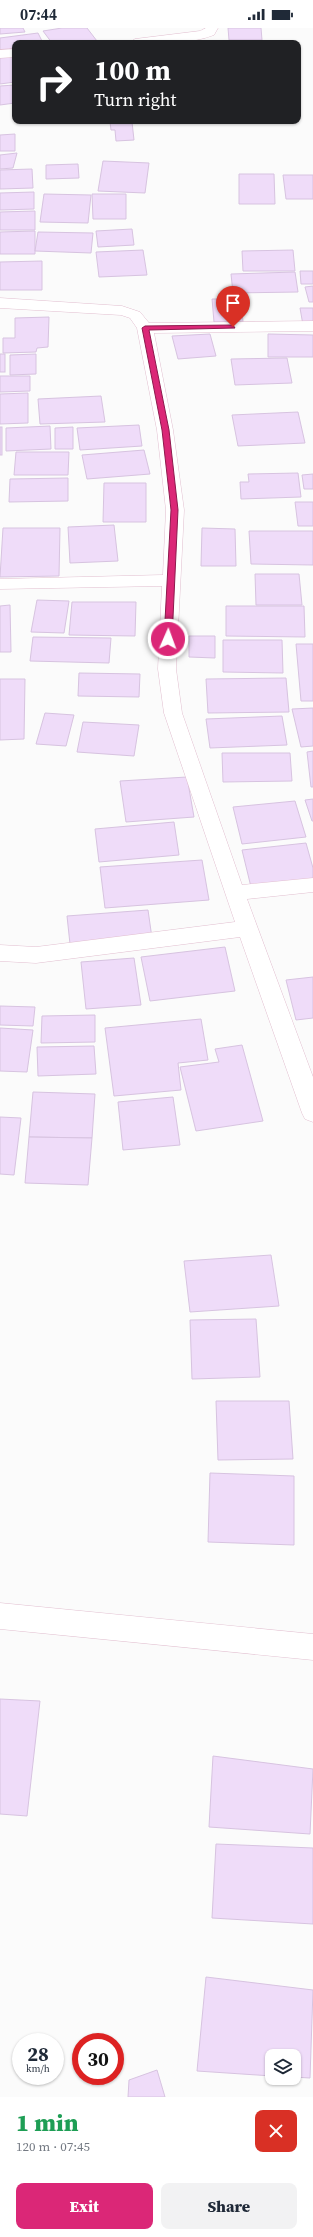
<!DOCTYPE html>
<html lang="en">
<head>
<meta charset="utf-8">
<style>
  :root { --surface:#fff; --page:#f2f2f3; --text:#1f2937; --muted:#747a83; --accent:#db2777 }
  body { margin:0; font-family:"Source Serif 4",serif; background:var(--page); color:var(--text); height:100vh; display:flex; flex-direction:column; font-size:15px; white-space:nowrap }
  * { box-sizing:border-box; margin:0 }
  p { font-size:13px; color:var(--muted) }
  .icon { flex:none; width:22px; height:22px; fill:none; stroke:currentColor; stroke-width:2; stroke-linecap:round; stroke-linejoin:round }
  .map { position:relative; height:2069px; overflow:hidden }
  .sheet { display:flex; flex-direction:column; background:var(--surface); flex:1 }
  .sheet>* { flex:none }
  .top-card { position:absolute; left:12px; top:12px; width:289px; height:84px; border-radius:8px; box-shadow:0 1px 3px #0004; background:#202124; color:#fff; overflow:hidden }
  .controls { position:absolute; left:265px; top:2021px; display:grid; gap:8px }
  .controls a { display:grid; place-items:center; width:36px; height:36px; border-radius:8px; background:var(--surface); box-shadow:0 1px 3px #0004; font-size:20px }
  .speed { position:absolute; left:12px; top:2005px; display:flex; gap:8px; font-size:20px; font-weight:700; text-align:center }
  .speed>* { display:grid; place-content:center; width:52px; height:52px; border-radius:50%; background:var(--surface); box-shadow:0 1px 3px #0004; line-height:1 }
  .speed small { font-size:10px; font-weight:400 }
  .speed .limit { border:6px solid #d22; background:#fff; color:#111 }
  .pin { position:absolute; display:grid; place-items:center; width:34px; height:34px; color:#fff; margin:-41px -17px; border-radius:50% 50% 50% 0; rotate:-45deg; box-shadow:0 0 4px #0007 }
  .pin .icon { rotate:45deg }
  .me { position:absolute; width:44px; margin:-22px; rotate:2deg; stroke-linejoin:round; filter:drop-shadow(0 0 3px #0008) }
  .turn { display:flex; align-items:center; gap:14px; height:84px; padding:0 16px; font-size:18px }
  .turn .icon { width:52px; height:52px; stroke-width:2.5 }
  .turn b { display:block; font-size:28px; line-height:34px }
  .round { display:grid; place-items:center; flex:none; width:42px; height:42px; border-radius:8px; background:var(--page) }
  .summary { display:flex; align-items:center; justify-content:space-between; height:68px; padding:0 16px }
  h1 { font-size:24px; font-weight:800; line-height:30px; color:#1e9e55 }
  .button { display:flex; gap:8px; margin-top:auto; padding:8px 16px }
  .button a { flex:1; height:46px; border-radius:8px; background:var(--accent); color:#fff; font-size:16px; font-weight:800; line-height:46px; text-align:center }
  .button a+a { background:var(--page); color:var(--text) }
  .status { display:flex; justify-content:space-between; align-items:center; height:28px; padding:0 20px; background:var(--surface); direction:ltr }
  .status svg { height:11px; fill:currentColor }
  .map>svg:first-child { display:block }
</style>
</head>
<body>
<div class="status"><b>07:44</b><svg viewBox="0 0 49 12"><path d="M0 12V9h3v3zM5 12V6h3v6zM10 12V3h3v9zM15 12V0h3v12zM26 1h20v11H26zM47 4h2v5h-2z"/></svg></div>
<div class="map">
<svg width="313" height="2069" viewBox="0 0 313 2069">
  <rect width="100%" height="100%" fill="#fbfbfb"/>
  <g fill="#efdcf9" stroke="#d7c3e0">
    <path d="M0,0H23L25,4L0,6Z"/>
    <path d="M62,0H87L97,13L52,15L43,3Z"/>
    <path d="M228,0H261L262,12H229Z"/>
    <path d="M38,5L43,15H15V23L0,25V10Z"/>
    <path d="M15,27V54L0,56V29Z"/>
    <path d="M15,57V75L0,77V58Z"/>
    <path d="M110,94H132L134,112L116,113L115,102H111Z"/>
    <path d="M15,106V123H0V107Z"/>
    <path d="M17,125L13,140L0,141V127Z"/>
    <path d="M103,133L149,135L145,165L98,163Z"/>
    <path d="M78,136L79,150L46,151V137Z"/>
    <path d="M32,141L33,160L0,161V142Z"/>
    <path d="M239,146H274L275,176H239Z"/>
    <path d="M283,147H313V171H286Z"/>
    <path d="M34,164V181L0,182V165Z"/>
    <path d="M44,166L91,167L88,195L40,194Z"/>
    <path d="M92,166H126V191H93Z"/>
    <path d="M35,183V202H0V184Z"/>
    <path d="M132,201L134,217L98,219L96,203Z"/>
    <path d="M35,203V226H0V204Z"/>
    <path d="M38,204L93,205L91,225L35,223Z"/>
    <path d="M143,222L147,247L99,249L96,224Z"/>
    <path d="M293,222L295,243H243L242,223Z"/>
    <path d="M42,233V262H0V234Z"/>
    <path d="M300,243H313V256H301Z"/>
    <path d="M295,244L298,264L233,265L231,246Z"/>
    <path d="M313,258V274H309L305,259Z"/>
    <path d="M212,271H241L243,294H214Z"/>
    <path d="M300,280H313V297H303Z"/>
    <path d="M49,289L48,319L37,320L36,324L3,325V310H15V290Z"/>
    <path d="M210,306L216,328L178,331L172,308Z"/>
    <path d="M268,306L313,307V329H268Z"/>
    <rect x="0" y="326" width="5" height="18"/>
    <path d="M36,326V346L10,347V327Z"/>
    <path d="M287,330L292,355L235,357L231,331Z"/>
    <path d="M0,348H30V363L0,364Z"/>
    <path d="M28,365V395L0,396V366Z"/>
    <path d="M101,368L105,394L40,396L38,371Z"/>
    <path d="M298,384L305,415L238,418L232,387Z"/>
    <path d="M139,397L142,418L80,422L77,400Z"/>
    <path d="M50,398L51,421L6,423V400Z"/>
    <rect x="0" y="399" width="2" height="28"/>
    <path d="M73,399V421H55V400Z"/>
    <path d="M144,422L150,446L87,451L82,427Z"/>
    <path d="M16,424H69L68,447H14Z"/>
    <path d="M298,445L301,469L241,471L240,454H249L248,446Z"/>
    <path d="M313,446V461H304L302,447Z"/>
    <path d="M68,450V473L9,474L10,451Z"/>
    <path d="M104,455H146V494H103Z"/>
    <path d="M295,474H313V498H298Z"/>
    <path d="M114,497L118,533L70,535L68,499Z"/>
    <path d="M3,500H60L59,548L0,549Z"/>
    <path d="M202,500L235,501L236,538H201Z"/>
    <path d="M249,503H313V537L251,536Z"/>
    <path d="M255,546H299L302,577H256Z"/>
    <path d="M37,572L69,573L64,605L31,604Z"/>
    <path d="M72,574H136L135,608L69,607Z"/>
    <path d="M10,577L11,624H0V578Z"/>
    <path d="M226,578H304L305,609L226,608Z"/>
    <path d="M189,608H215V630L189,629Z"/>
    <path d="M33,609L111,610L109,635L30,633Z"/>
    <path d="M223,612H282L283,645L223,644Z"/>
    <path d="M296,616H313V673H301Z"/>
    <path d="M79,645L140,646L139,669L78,668Z"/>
    <path d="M286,650L289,684L208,685L206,651Z"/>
    <path d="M0,651H25L24,711L0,712Z"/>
    <path d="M313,680V718L301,719L292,681Z"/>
    <path d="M45,685L74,687L66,718L36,716Z"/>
    <path d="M282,688L287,717L210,720L206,691Z"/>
    <path d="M83,694L139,697L134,728L77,724Z"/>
    <path d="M313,723V759H311L307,724Z"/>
    <path d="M222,725H290L292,753L223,754Z"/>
    <path d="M187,749L194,789L126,794L120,753Z"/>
    <path d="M313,771V793H312L305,772Z"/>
    <path d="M295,773L306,809L242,816L233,779Z"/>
    <path d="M174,794L179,827L99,834L95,801Z"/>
    <path d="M306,815L313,840V853L251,859L242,822Z"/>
    <path d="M202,832L209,872L105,880L100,839Z"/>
    <path d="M148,882L152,910L70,916L67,888Z"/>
    <path d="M225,919L235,963L150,973L141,929Z"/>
    <path d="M134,930L141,977L86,981L81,934Z"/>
    <path d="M313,949V990L296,992L286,952Z"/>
    <path d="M0,978L35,979L33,998L0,997Z"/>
    <path d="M95,987V1014L41,1015L42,988Z"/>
    <path d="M201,991L208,1032L178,1035L181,1062L114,1068L105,1000Z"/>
    <path d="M0,1000L33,1002L27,1044L0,1043Z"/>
    <path d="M242,1017L263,1093L196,1103L180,1039L219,1034L215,1021Z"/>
    <path d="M94,1018L96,1046L38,1048L37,1019Z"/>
    <path d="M33,1064L95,1066L92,1110L29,1109Z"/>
    <path d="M173,1069L180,1117L123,1122L118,1074Z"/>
    <path d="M0,1089L21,1090L14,1147L0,1146Z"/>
    <path d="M29,1109L92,1110L88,1157L25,1155Z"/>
    <path d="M271,1227L279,1278L190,1284L184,1233Z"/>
    <path d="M256,1291L260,1349L192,1351L190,1292Z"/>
    <path d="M216,1373H289L293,1431L218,1432Z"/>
    <path d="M210,1445L294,1448V1517L208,1514Z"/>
    <path d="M0,1671L40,1673L27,1788L0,1786Z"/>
    <path d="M213,1728L313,1741L310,1806L209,1799Z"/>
    <path d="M216,1816L313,1820V1896L212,1890Z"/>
    <path d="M206,1949L313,1962L310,2050L294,2049V2028H272V2048L197,2043Z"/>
    <path d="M157,2042L165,2069H128L129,2052Z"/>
  </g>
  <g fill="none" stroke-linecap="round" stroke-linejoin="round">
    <g stroke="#e2bfd0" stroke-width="1">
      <g id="street">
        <path d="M206,0H218L214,7C188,17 157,15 129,15L135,11L200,3Z"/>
        <path d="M15,21V29L0,30V22Z"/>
        <path d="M0,270L122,278L140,284L149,295L313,293V303L154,305L173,402L184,482L176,641L182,685L242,857L313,850V864L247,871L313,1049V1094L305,1091L302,1085L240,909L36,935L0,933V917L36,919L235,894L164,685L158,641L162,558L0,561V551L163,547L166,482L157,402L137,300L130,290L121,287L0,280Z"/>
        <path d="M0,1575L313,1606V1632L0,1601Z"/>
      </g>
    </g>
    <use href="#street" fill="#fff" fill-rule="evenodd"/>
  </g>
  <path fill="#db2777" stroke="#8e194d" d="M233,297L235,300L149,302L169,402L178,482L172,611L168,614L164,611L171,482L162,402L142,300L145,298Z"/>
</svg>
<div class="controls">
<a><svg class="icon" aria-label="layers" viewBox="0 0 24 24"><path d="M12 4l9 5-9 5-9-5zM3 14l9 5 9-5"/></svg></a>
</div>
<div class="speed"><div>28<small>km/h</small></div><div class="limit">30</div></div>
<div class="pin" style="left:233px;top:299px;background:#d93025"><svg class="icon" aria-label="arrive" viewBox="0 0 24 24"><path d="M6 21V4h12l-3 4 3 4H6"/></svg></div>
<svg class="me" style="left:168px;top:611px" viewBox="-20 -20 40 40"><circle r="17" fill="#db2777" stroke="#fff" stroke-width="3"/><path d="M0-11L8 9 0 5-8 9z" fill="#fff"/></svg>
<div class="top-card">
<div class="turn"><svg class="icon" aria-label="right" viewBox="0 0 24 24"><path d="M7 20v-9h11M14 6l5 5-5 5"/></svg><div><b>100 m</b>Turn right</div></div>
</div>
</div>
<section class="sheet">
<div class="summary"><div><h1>1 min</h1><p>120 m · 07:45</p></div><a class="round" style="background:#d93025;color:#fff"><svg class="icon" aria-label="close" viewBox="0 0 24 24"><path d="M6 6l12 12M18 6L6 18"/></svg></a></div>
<div class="button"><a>Exit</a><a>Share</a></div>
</section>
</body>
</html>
